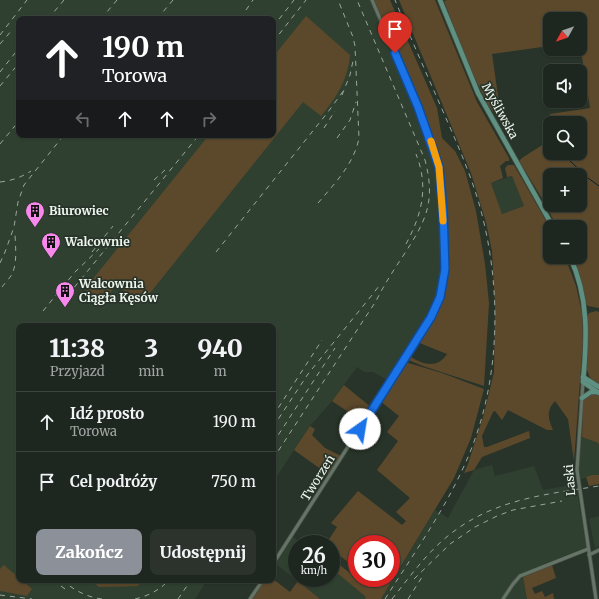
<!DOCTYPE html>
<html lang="pl">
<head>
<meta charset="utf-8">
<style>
  :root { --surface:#1e271f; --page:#2b332c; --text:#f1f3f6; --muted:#a1a5a4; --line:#3c443d; --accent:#8c9099 }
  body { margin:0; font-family:Merriweather,serif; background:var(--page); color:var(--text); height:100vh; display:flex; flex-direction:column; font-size:15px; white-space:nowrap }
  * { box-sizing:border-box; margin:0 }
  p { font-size:13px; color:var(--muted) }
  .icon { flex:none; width:22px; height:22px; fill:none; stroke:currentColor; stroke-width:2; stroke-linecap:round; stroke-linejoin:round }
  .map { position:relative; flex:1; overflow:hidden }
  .side { position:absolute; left:16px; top:323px; width:260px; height:260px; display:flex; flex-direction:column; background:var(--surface); border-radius:8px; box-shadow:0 1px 3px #0004,0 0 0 1px var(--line) }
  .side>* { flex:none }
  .banner { position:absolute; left:16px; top:16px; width:260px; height:122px; border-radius:8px; box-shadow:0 1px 3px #0004,0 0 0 1px var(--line); background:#202124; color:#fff; overflow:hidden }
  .needle { width:26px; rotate:230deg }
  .tools { position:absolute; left:543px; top:12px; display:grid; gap:8px }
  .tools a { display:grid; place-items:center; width:44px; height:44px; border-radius:8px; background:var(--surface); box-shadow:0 1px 3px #0004,0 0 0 1px var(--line); font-size:20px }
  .speed { position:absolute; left:288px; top:535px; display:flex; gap:8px; font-size:20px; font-weight:700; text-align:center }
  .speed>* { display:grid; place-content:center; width:52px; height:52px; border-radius:50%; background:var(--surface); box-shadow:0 1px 3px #0004,0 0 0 1px var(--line); line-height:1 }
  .speed small { font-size:10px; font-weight:400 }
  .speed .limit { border:6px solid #d22; background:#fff; color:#111 }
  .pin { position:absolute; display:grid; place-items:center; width:34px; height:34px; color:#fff; margin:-41px -17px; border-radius:50% 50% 50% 0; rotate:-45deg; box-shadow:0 0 4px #0007 }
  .pin .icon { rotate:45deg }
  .me { position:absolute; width:44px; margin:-22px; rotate:32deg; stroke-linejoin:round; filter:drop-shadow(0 0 3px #0008) }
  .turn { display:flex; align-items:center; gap:14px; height:84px; padding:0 20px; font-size:18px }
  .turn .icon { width:52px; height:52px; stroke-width:2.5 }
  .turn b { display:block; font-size:28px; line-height:34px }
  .lanes { display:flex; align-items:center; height:38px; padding:0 20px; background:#0003; justify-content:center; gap:20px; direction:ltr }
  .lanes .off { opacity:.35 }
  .eta { display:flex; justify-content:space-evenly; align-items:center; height:68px; text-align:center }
  .eta b { font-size:24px; font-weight:800; line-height:28px }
  .button { display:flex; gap:8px; margin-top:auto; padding:8px 20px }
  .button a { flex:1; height:46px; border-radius:8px; background:var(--accent); color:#fff; font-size:16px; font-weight:800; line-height:46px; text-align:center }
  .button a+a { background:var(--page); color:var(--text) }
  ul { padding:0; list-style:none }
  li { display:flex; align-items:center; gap:12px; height:60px; padding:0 20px; border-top:1px solid var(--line) }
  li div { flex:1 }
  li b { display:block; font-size:15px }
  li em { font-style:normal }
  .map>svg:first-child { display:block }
</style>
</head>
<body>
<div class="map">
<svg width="599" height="599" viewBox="0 0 599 599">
  <rect width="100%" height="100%" fill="#283429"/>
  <g fill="#2f4030" fill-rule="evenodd">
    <path d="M0,0H370L421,118L437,167L441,210L443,260L439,294L435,306L389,381L373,372H364L357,367L332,401L310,426L273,482V326H19V580H207L195,599H0ZM19,19H273V135H19Z"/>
    <path d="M512,176L524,206L502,214L491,183Z"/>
    <path d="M582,437L598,443L599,445V475H592L579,480V460Z"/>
    <path d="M492,465L495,476L534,466L543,490L576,484L586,547L522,573L515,578L501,599H320L276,564L293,537L302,544H297V578H331V568L366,597L382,598L435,510L448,518L474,470Z"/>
    <path d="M599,516V546L595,548L589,519Z"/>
    <path d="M523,577L527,599H505L514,584Z"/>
  </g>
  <g fill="#5c492c" fill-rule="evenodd">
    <path d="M374,0H390L437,108L442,138L455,151L465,171L476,211L485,264L489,303L484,386L423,366L406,359L408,355C421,364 437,370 447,354L417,342L436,311L443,295L446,280L447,260L441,170L439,158L424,117Z"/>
    <path d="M399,0H435L477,102L509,158V161H506L500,166L503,178L491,183L502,214L524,206L512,176L507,177L505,168L508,165H514L550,228V257H565L576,286L582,313L583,341L574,461L568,419L555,401C546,410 548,419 553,430H547L508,410L502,420L495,411L493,412L482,436L484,447H487L529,431L530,438L482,457L474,470L464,473L468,464L484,414L494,372L495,306L492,251L486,222L471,173Z"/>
    <path d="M447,0H599V308L588,306L586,304L581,281L571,257H580V227H557L545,203L519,161L522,158L550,140V153H580V123H551L550,114L590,108L582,57L550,49H580V19H550V49L542,47L492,54L502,123L488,105L468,64L444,1ZM550,175H580V205H550Z"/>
    <path d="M306,16L350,55C348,79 337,97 321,116L303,102L142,303L116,285L100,307L85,295L88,285L209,135H273V57Z"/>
    <path d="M596,311L599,312V385L590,378L587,370L588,338V315L589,313Z"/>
    <path d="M405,362L442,373L484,389L471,438L454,478L381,599H365L366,597L331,568V558L351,574L356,568L331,549V544H326L337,527L331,523L358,491L402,525L406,521L396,512L410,498L377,470L398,441L387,432L399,416L380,401ZM357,544H391V578H357Z"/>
    <path d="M344,385L372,408L363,422L332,401Z"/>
    <path d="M593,393L599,395V445L598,443L582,437L583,402L584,398Z"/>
    <path d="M310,426L315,429L312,435L325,448L341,456L329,475L294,450Z"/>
    <path d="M592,475H599V484L589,486L586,477Z"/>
    <path d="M4,565L19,578V580H22L32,589L27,596L0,591V569Z"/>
    <path d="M552,565L556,578L532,588L535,594L542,591L545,597L553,593L554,599H527L523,577Z"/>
    <path d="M273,579L290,592L298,581L320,599H252L265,580Z"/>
    <path d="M90,580H144L138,586L99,587Z"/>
  </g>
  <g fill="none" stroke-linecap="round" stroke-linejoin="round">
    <g stroke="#072127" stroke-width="1">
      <path d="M554,118L555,123"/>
      <path d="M564,153L566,157L588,178L599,186"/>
    </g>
    <g stroke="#465146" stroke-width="4.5">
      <g id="street">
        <path d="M583,382L577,470L596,599"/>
        <path d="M589,555L599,550"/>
        <path d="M273,564L431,317L440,297L445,269L443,210L439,167L418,107L372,0"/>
        <path d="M250,599L263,580"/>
        <path d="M503,599L513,584L520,576L588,549"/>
      </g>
    </g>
    <g stroke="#465146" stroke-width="6">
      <g id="secondary">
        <path d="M440,0L478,93L553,227"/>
        <path d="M570,257C589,297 587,339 583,382L599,393"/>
        <path d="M583,377L599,387"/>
        <path d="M582,398L591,392H597"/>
      </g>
    </g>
    <use href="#street" stroke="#667467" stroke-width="3"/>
    <use href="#secondary" stroke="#5f9182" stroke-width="4.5"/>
    <g stroke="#9ca69d" stroke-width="1" stroke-dasharray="5 5" stroke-linecap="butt">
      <path d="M246,10L253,0"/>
      <path d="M48,19L64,0"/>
      <path d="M101,19L117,0"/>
      <path d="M157,19L173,0"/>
      <path d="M273,27L294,0"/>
      <path d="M0,35L27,0"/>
      <path d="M273,42L306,0"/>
      <path d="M0,44L12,30"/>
      <path d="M0,72L19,48"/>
      <path d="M0,86L19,63"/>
      <path d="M342,95L350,75L353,61"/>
      <path d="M324,128L335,111"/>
      <path d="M337,138L350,120L356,102"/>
      <path d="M0,144L19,121"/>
      <path d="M154,180L165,170"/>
      <path d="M0,182C11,181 22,177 31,171"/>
      <path d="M318,203C335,183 354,164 359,138L355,46L353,37L338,0"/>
      <path d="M406,244C422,214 429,187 416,154"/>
      <path d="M92,252L113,226"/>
      <path d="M216,252L328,112L344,90"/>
      <path d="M0,263L5,252L14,227L18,202L24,185L64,135"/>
      <path d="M2,287C5,283 10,278 12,274C18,262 15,244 15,231"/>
      <path d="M68,295L199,135"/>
      <path d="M43,311L75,272L99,249"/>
      <path d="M273,416L322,340"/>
      <path d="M273,427L308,374L372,295L379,286"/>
      <path d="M273,443L335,348"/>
      <path d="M273,459L376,301C384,285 393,271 403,256C426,221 436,202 425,160L357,0"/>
      <path d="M414,579L450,544L475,527L497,516L513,510L562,501"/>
      <path d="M53,580L65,589"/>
      <path d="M62,580C74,590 86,597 102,599"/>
      <path d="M0,595L32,599"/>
      <path d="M135,599C148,596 160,590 169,580"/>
      <path d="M178,599L191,580"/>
      <path d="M385,599C414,553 447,507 468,457C502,377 502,282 478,200C469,171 457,143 445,116C428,77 411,39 395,0"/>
      <path d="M392,599C408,579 423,558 442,541C488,500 541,495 599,486"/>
      <path d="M408,599L424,574"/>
    </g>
  </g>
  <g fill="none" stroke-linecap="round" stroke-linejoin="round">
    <g stroke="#114b97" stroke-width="10">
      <path id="route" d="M360,429L431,317L440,297L445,269L443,210L439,167L418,107L395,53"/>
    </g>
    <use href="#route" stroke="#1a73e8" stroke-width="7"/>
    <path stroke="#f59e0b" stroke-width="7" d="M431,141L439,167L443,221"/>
  </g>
  <defs>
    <g id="building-pin" transform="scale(1)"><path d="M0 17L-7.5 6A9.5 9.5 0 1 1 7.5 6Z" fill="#f888eb" stroke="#283429"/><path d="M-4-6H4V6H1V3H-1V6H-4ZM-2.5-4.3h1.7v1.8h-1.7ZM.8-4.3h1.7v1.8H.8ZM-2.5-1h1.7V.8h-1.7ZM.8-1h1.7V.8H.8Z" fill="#111"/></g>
  </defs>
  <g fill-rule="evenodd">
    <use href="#building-pin" x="35" y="211"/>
    <use href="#building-pin" x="51" y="242"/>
    <use href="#building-pin" x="65" y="291"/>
  </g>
  <g text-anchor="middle" stroke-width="3.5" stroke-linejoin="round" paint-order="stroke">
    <g font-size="12" fill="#eff7ef" stroke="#283429">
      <text transform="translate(500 111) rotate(61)" y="4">Myśliwska</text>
      <text transform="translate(318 478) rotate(-58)" y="4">Tworzeń</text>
      <text transform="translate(570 480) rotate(-95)" y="4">Laski</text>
    </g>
    <g font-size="12" font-weight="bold" fill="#eff7ef" stroke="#283429" text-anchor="start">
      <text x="49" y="215">Biurowiec</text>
      <text x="65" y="246">Walcownie</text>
      <text x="79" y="288">Walcownia<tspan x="79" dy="14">Ciągła Kęsów</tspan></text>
    </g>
  </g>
</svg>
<div class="tools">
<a><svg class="needle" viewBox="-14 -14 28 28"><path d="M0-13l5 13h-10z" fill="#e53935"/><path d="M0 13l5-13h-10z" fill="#a1a5a4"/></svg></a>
<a><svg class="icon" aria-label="sound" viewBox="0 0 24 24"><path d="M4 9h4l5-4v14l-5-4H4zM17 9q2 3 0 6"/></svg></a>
<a><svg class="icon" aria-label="search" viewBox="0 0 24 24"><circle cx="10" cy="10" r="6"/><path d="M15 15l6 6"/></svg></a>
<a>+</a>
<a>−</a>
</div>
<div class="speed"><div>26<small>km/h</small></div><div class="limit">30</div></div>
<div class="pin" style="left:395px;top:53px;background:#d93025"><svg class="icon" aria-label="arrive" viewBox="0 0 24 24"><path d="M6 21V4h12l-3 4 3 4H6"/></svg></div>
<svg class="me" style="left:360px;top:429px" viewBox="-20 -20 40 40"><circle r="19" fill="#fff"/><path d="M0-13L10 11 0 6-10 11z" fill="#1a73e8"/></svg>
<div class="banner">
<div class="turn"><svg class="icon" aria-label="ahead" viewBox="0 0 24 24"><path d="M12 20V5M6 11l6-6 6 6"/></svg><div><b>190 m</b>Torowa</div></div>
<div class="lanes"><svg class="icon off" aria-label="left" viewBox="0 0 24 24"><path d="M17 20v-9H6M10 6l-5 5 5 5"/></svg><svg class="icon" aria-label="ahead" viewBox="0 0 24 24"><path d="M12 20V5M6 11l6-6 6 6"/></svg><svg class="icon" aria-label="ahead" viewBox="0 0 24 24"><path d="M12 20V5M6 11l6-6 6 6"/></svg><svg class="icon off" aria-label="right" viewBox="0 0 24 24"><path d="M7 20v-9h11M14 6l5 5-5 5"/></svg></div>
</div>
<section class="side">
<div class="eta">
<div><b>11:38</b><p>Przyjazd</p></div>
<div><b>3</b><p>min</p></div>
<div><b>940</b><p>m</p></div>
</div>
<ul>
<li><svg class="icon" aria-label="ahead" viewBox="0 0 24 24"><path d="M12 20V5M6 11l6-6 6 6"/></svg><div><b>Idź prosto</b><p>Torowa</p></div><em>190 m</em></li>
<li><svg class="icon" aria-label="arrive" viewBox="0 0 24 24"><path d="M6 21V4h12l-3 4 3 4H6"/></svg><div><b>Cel podróży</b></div><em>750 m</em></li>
</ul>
<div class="button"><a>Zakończ</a><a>Udostępnij</a></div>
</section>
</div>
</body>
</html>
